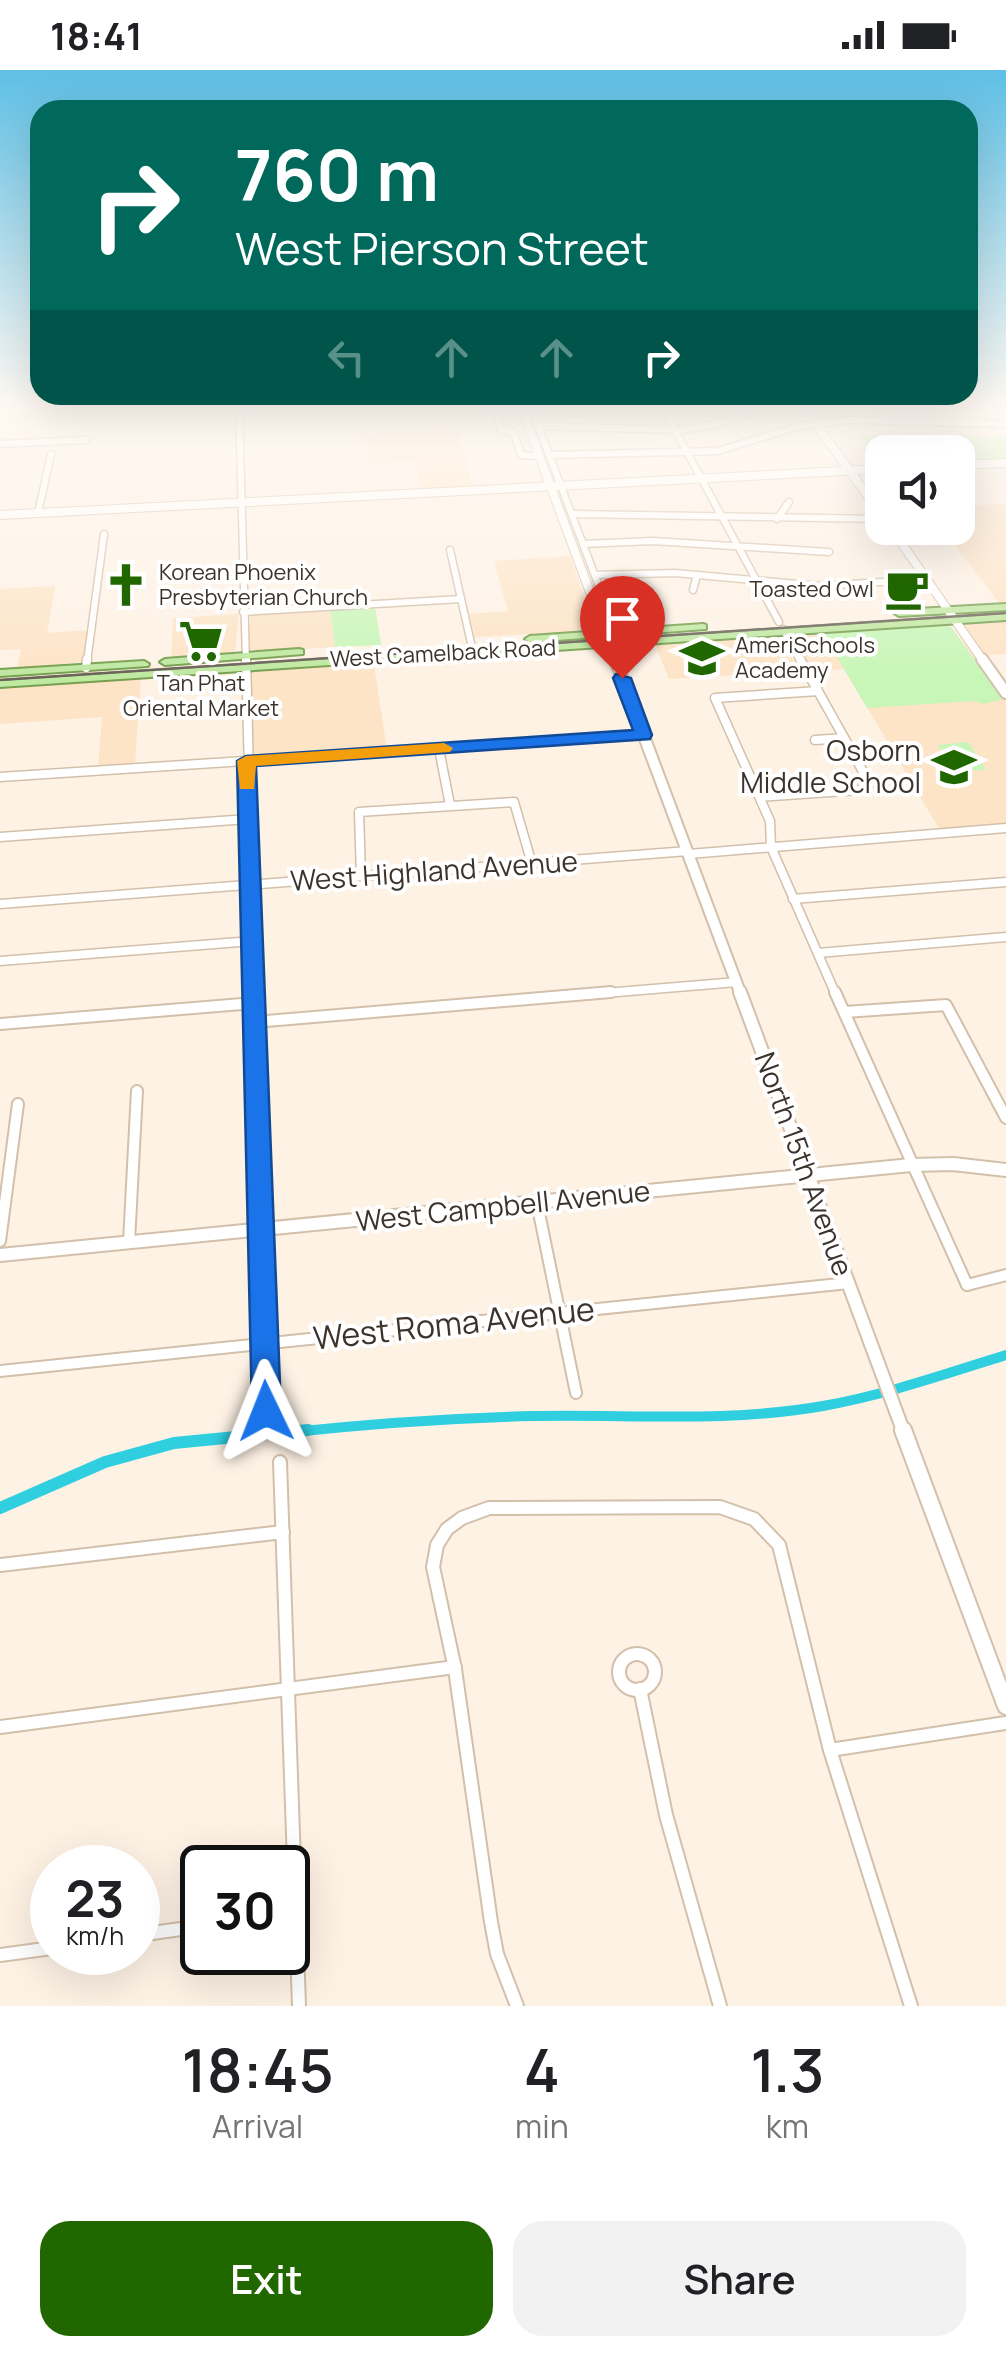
<!DOCTYPE html>
<html lang="en">
<head>
<meta charset="utf-8">
<style>
  :root { --surface:#fff; --page:#f2f2f2; --text:#202124; --muted:#757577; --accent:#216700 }
  body { margin:0; font-family:Manrope,sans-serif; background:var(--page); color:var(--text); height:100vh; display:flex; flex-direction:column; font-size:38px; white-space:nowrap }
  * { box-sizing:border-box; margin:0 }
  p { font-size:32px; color:var(--muted) }
  .icon { flex:none; width:55px; height:55px; fill:none; stroke:currentColor; stroke-width:2; stroke-linecap:round; stroke-linejoin:round }
  .map { position:relative; height:1936px; overflow:hidden }
  .drawer { display:flex; flex-direction:column; background:var(--surface); flex:1 }
  .drawer>* { flex:none }
  .banner { position:absolute; left:30px; top:30px; width:948px; height:305px; border-radius:30px; box-shadow:0 10px 40px #0002; background:#00695c; color:#fff; overflow:hidden }
  .buttons { position:absolute; left:865px; top:365px; display:grid; gap:20px }
  .buttons a { display:grid; place-items:center; width:110px; height:110px; border-radius:20px; background:var(--surface); box-shadow:0 10px 40px #0002; font-size:50px }
  .speed { position:absolute; left:30px; top:1775px; display:flex; gap:20px; font-size:50px; font-weight:700; text-align:center }
  .speed>* { display:grid; place-content:center; width:130px; height:130px; border-radius:50%; background:var(--surface); box-shadow:0 10px 40px #0002; line-height:1 }
  .speed small { font-size:25px; font-weight:400 }
  .speed .limit { border:5px solid #111; border-radius:15px; background:#fff; color:#111 }
  .pin { position:absolute; display:grid; place-items:center; width:85px; height:85px; color:#fff; margin:-102px -42px; border-radius:50% 50% 50% 0; rotate:-45deg; box-shadow:0 0 10px #0007 }
  .pin .icon { rotate:45deg }
  .me { position:absolute; width:110px; margin:-55px; rotate:358deg; stroke-linejoin:round; filter:drop-shadow(0 0 8px #0008) }
  .turn { display:flex; align-items:center; gap:35px; height:210px; padding:0 40px; font-size:45px }
  .turn .icon { width:130px; height:130px; stroke-width:2.5 }
  .turn b { display:block; font-size:70px; line-height:85px }
  .lanes { display:flex; align-items:center; height:95px; padding:0 40px; background:#0003; justify-content:center; gap:50px; direction:ltr }
  .lanes .off { opacity:.35 }
  .eta { display:flex; justify-content:space-evenly; align-items:center; height:170px; text-align:center }
  .eta b { font-size:60px; font-weight:600; line-height:70px }
  .button { display:flex; gap:20px; margin-top:auto; padding:20px 40px }
  .button a { flex:1; height:115px; border-radius:30px; background:var(--accent); color:#fff; font-size:40px; font-weight:600; line-height:115px; text-align:center }
  .button a+a { background:var(--page); color:var(--text) }
  .status { display:flex; justify-content:space-between; align-items:center; height:70px; padding:0 50px; background:var(--surface); direction:ltr }
  .status svg { height:28px; fill:currentColor }
  .map>svg:first-child { display:block }
</style>
</head>
<body>
<div class="status"><b>18:41</b><svg viewBox="0 0 49 12"><path d="M0 12V9h3v3zM5 12V6h3v6zM10 12V3h3v9zM15 12V0h3v12zM26 1h20v11H26zM47 4h2v5h-2z"/></svg></div>
<div class="map">
<svg width="1006" height="1936" viewBox="0 0 1006 1936">
  <rect width="100%" height="100%" fill="#fef2e5"/>
  <g fill="#fde4c7">
    <path d="M457,360L474,419L421,421L415,391L370,394L365,364Z"/>
    <path d="M1006,434V534H1000L941,458H958V436Z"/>
    <path d="M570,486L595,556L592,561L475,567L469,544L508,541L494,491Z"/>
    <path d="M55,516L47,563L88,560L83,592L17,599L21,579L0,580V519Z"/>
    <path d="M330,539L335,577L255,582L248,578L251,544Z"/>
    <path d="M239,544L235,582L171,589L173,548Z"/>
    <path d="M1006,549V584L984,585L963,552Z"/>
    <path d="M947,552L1006,628V755L940,760L844,599L811,601L789,563Z"/>
    <path d="M781,565L799,601L669,609L654,572Z"/>
    <path d="M373,589L387,679L253,685L250,601Z"/>
    <path d="M141,606L135,695L98,697L102,647L0,654V618Z"/>
  </g>
  <g fill="#c8f6b8">
    <path d="M896,363L1006,367V391L958,394V382H882L881,397L860,367Z"/>
    <path d="M375,536L381,575L335,577L330,539Z"/>
    <path d="M929,554L951,557L1003,629L983,634L975,631L867,638L822,562Z"/>
    <path d="M968,672L985,698V700L954,701L938,675Z"/>
  </g>
  <g fill="none" stroke-linecap="round" stroke-linejoin="round">
    <path stroke="#30cfe0" stroke-width="10" d="M283,1363C366,1354 450,1348 533,1346C630,1344 727,1353 823,1336C885,1325 945,1304 1006,1285"/>
    <path stroke="#30cfe0" stroke-width="12" d="M0,1438L105,1392L174,1373L308,1360"/>
    <g stroke="#d3c0aa" stroke-width="9">
      <g id="minor-far3">
        <path d="M239,337L246,592"/>
        <path d="M531,337L611,548L601,553"/>
        <path d="M640,337L664,338"/>
        <path d="M663,338L779,552"/>
        <path d="M0,341L79,337"/>
        <path d="M523,341L497,342L500,358L514,363L521,385L540,386"/>
        <path d="M240,342L349,337"/>
        <path d="M478,342H497"/>
        <path d="M538,356L680,360L714,355L763,337"/>
        <path d="M0,374L86,370"/>
        <path d="M549,385L718,381L799,356L850,350L1006,354"/>
        <path d="M38,443L51,384"/>
        <path d="M572,444L882,449"/>
        <path d="M777,449L789,432"/>
        <path d="M583,474L653,471L829,482"/>
        <path d="M450,480L471,573"/>
        <path d="M595,505L675,503L820,516L927,509"/>
        <path d="M693,520L697,505"/>
        <path d="M243,542L461,529"/>
        <path d="M783,559L801,592"/>
        <path d="M87,592L104,464"/>
      </g>
    </g>
    <g stroke="#d3c0aa" stroke-width="11">
      <g id="minor-far2">
        <path d="M246,589L255,925"/>
        <path d="M86,598L87,589"/>
        <path d="M818,621L715,628L770,751L771,777L836,925"/>
        <path d="M815,670L844,668"/>
        <path d="M439,679L450,735"/>
        <path d="M0,707L643,665"/>
        <path d="M760,727L859,720L870,714L800,589"/>
        <path d="M0,767L248,749"/>
        <path d="M689,784L1006,758"/>
        <path d="M361,806L359,742L514,732L532,794"/>
        <path d="M793,829L1006,812"/>
        <path d="M0,834L688,781"/>
        <path d="M818,883L1006,867"/>
        <path d="M0,891L252,871"/>
        <path d="M581,925L737,912"/>
      </g>
    </g>
    <g stroke="#d3c0aa" stroke-width="14">
      <g id="minor-far1">
        <path d="M255,922L267,1341"/>
        <path d="M835,922L967,1215"/>
        <path d="M845,942L946,935L1006,1048"/>
        <path d="M254,952L611,922"/>
        <path d="M0,954L254,933"/>
        <path d="M537,1133L576,1323"/>
        <path d="M0,1171L18,1034"/>
        <path d="M129,1172L137,1021"/>
        <path d="M967,1215L1006,1205"/>
        <path d="M0,1301L849,1213"/>
      </g>
    </g>
    <g stroke="#d3c0aa" stroke-width="16">
      <g id="minor">
        <path d="M280,1392L299,1936"/>
        <path d="M0,1495L283,1462"/>
        <circle cx="637" cy="1602" r="18"/>
        <path d="M640,1619L666,1745L720,1936"/>
        <path d="M0,1657L455,1597"/>
        <path d="M830,1680L1006,1653"/>
        <path d="M138,1865L202,1856"/>
        <path d="M0,1885L52,1878"/>
        <path d="M517,1936L497,1884L491,1852L455,1599L433,1497L437,1475L447,1459L462,1448L489,1438L720,1437L754,1449L779,1475L830,1680L911,1936"/>
      </g>
    </g>
    <g stroke="#d3c0aa" stroke-width="10">
      <g id="tertiary-far3">
        <path d="M521,337L616,592"/>
        <path d="M804,337L882,446"/>
        <path d="M958,395L1006,393"/>
        <path d="M0,445L882,399"/>
        <path d="M891,458L984,592"/>
      </g>
    </g>
    <g stroke="#d3c0aa" stroke-width="14">
      <g id="tertiary-far2">
        <path d="M615,589L741,925"/>
        <path d="M982,589L1006,623"/>
      </g>
    </g>
    <g stroke="#d3c0aa" stroke-width="16">
      <g id="tertiary-far1">
        <path d="M740,922L904,1363"/>
        <path d="M0,1185L911,1095L953,1094L1006,1100"/>
      </g>
    </g>
    <g stroke="#d3c0aa" stroke-width="20">
      <path id="tertiary" d="M903,1360L1006,1636"/>
    </g>
    <g stroke="#769f4f" stroke-width="4">
      <g id="primary">
        <path d="M1006,534V540L899,546L894,543L899,540Z"/>
        <path d="M1006,544V550L0,617V611Z"/>
        <path d="M703,554L706,555V559L530,572L525,569L530,566Z"/>
        <path d="M299,579L303,580V584L165,595L160,592L165,589Z"/>
        <path d="M144,591L149,594L148,596L0,606V600Z"/>
      </g>
    </g>
    <use href="#minor-far3" stroke="#fff" stroke-width="6"/>
    <use href="#minor-far2" stroke="#fff" stroke-width="8"/>
    <use href="#minor-far1" stroke="#fff" stroke-width="10"/>
    <use href="#minor" stroke="#fff" stroke-width="12"/>
    <use href="#tertiary-far3" stroke="#fff" stroke-width="8"/>
    <use href="#tertiary-far2" stroke="#fff" stroke-width="10"/>
    <use href="#tertiary-far1" stroke="#fff" stroke-width="12"/>
    <use href="#tertiary" stroke="#fff" stroke-width="16"/>
    <use href="#primary" fill="#bfe8a1" fill-rule="evenodd"/>
    <path stroke="#6a6258" stroke-width="2.5" d="M0,610L1006,543"/>
  </g>
  <linearGradient id="sky" x2="0" y2="1"><stop stop-color="#5ebfe5"/><stop offset="0.55" stop-color="#fff9f3"/><stop offset="1" stop-color="#fff9f3" stop-opacity="0"/></linearGradient>
  <rect width="1006" height="608" fill="url(#sky)"/>
  <path fill="#1a73e8" stroke="#114b97" stroke-width="2.5" d="M616,604L631,608L652,665L650,669L256,696L281,1341L277,1350L266,1354L256,1350L252,1341L237,691L246,686L633,660L613,608Z"/>
  <path fill="#f59e0b" d="M444,673L453,678L450,682L256,696L254,719H240L237,691L246,686Z"/>
  <defs>
    <g id="church-bare" transform="scale(3.45)"><path d="M-1.2-6h2.4v3.5h3.3v2.4h-3.3V6h-2.4V-.1h-3.3v-2.4h3.3Z" fill="#216700" stroke="#fff" stroke-width="2.5" paint-order="stroke"/></g>
    <g id="cafe-bare" transform="scale(3.45)"><path d="M-5.5-4.5H6V0H3Q3 3.5 0 3.5H-2.5Q-5.5 3.5-5.5 0ZM3-3.2v2h1.7v-2ZM-6 4.5H4V6H-6Z" fill="#216700" stroke="#fff" stroke-width="2.5" paint-order="stroke"/></g>
    <g id="supermarket-bare" transform="scale(3.45)"><path d="M-6-5.5h2.5l.6 2H6L4.5 2H-2.5L-4.4-4H-6ZM-1.5 3.2a1.3 1.3 0 1 0 .1 0ZM3 3.2a1.3 1.3 0 1 0 .1 0Z" fill="#216700" stroke="#fff" stroke-width="2.5" paint-order="stroke"/></g>
    <g id="school-bare" transform="scale(3.45)"><path d="M0-5L7-2L0 1L-7-2ZM-4 1L0 2.5L4 1V4Q0 6-4 4Z" fill="#216700" stroke="#fff" stroke-width="2.5" paint-order="stroke"/></g>
  </defs>
  <g fill-rule="evenodd">
    <use href="#church-bare" x="126" y="515"/>
    <use href="#cafe-bare" x="907" y="519"/>
    <use href="#supermarket-bare" x="201" y="571"/>
    <use href="#school-bare" x="702" y="588"/>
    <use href="#school-bare" x="954" y="697"/>
  </g>
  <g text-anchor="middle" stroke-width="8" stroke-linejoin="round" paint-order="stroke">
    <g font-size="22" fill="#3c342c" stroke="#fff" text-anchor="start">
      <text x="159" y="510">Korean Phoenix<tspan x="159" dy="25">Presbyterian Church</tspan></text>
      <text x="874" y="527" text-anchor="end">Toasted Owl</text>
      <text x="735" y="583">AmeriSchools<tspan x="735" dy="25">Academy</tspan></text>
      <text x="201" y="621" text-anchor="middle">Tan Phat<tspan x="201" dy="25">Oriental Market</tspan></text>
    </g>
    <g font-size="22" fill="#3c342c" stroke="#fff">
      <text transform="translate(443 583) rotate(-3)" y="8">West Camelback Road</text>
    </g>
    <g font-size="28" fill="#3c342c" stroke="#fff" text-anchor="end">
      <text x="921" y="691">Osborn<tspan x="921" dy="32">Middle School</tspan></text>
    </g>
    <g font-size="28" fill="#3c342c" stroke="#fff">
      <text transform="translate(434 801) rotate(-4)" y="10">West Highland Avenue</text>
      <text transform="translate(804 1094) rotate(70)" y="10">North 15th Avenue</text>
      <text transform="translate(503 1136) rotate(-6)" y="10">West Campbell Avenue</text>
    </g>
    <g font-size="32" fill="#3c342c" stroke="#fff">
      <text transform="translate(454 1254) rotate(-6)" y="11">West Roma Avenue</text>
    </g>
  </g>
</svg>
<div class="buttons">
<a><svg class="icon" aria-label="sound" viewBox="0 0 24 24"><path d="M4 9h4l5-4v14l-5-4H4zM17 9q2 3 0 6"/></svg></a>
</div>
<div class="speed"><div>23<small>km/h</small></div><div class="limit">30</div></div>
<div class="pin" style="left:622px;top:608px;background:#d93025"><svg class="icon" aria-label="arrive" viewBox="0 0 24 24"><path d="M6 21V4h12l-3 4 3 4H6"/></svg></div>
<svg class="me" style="left:266px;top:1341px" viewBox="-20 -20 40 40"><path d="M0-17L14 15 0 8-14 15z" fill="#1a73e8" stroke="#fff" stroke-width="4"/></svg>
<div class="banner">
<div class="turn"><svg class="icon" aria-label="right" viewBox="0 0 24 24"><path d="M7 20v-9h11M14 6l5 5-5 5"/></svg><div><b>760 m</b>West Pierson Street</div></div>
<div class="lanes"><svg class="icon off" aria-label="left" viewBox="0 0 24 24"><path d="M17 20v-9H6M10 6l-5 5 5 5"/></svg><svg class="icon off" aria-label="ahead" viewBox="0 0 24 24"><path d="M12 20V5M6 11l6-6 6 6"/></svg><svg class="icon off" aria-label="ahead" viewBox="0 0 24 24"><path d="M12 20V5M6 11l6-6 6 6"/></svg><svg class="icon" aria-label="right" viewBox="0 0 24 24"><path d="M7 20v-9h11M14 6l5 5-5 5"/></svg></div>
</div>
</div>
<section class="drawer">
<div class="eta">
<div><b>18:45</b><p>Arrival</p></div>
<div><b>4</b><p>min</p></div>
<div><b>1.3</b><p>km</p></div>
</div>
<div class="button"><a>Exit</a><a>Share</a></div>
</section>
</body>
</html>
